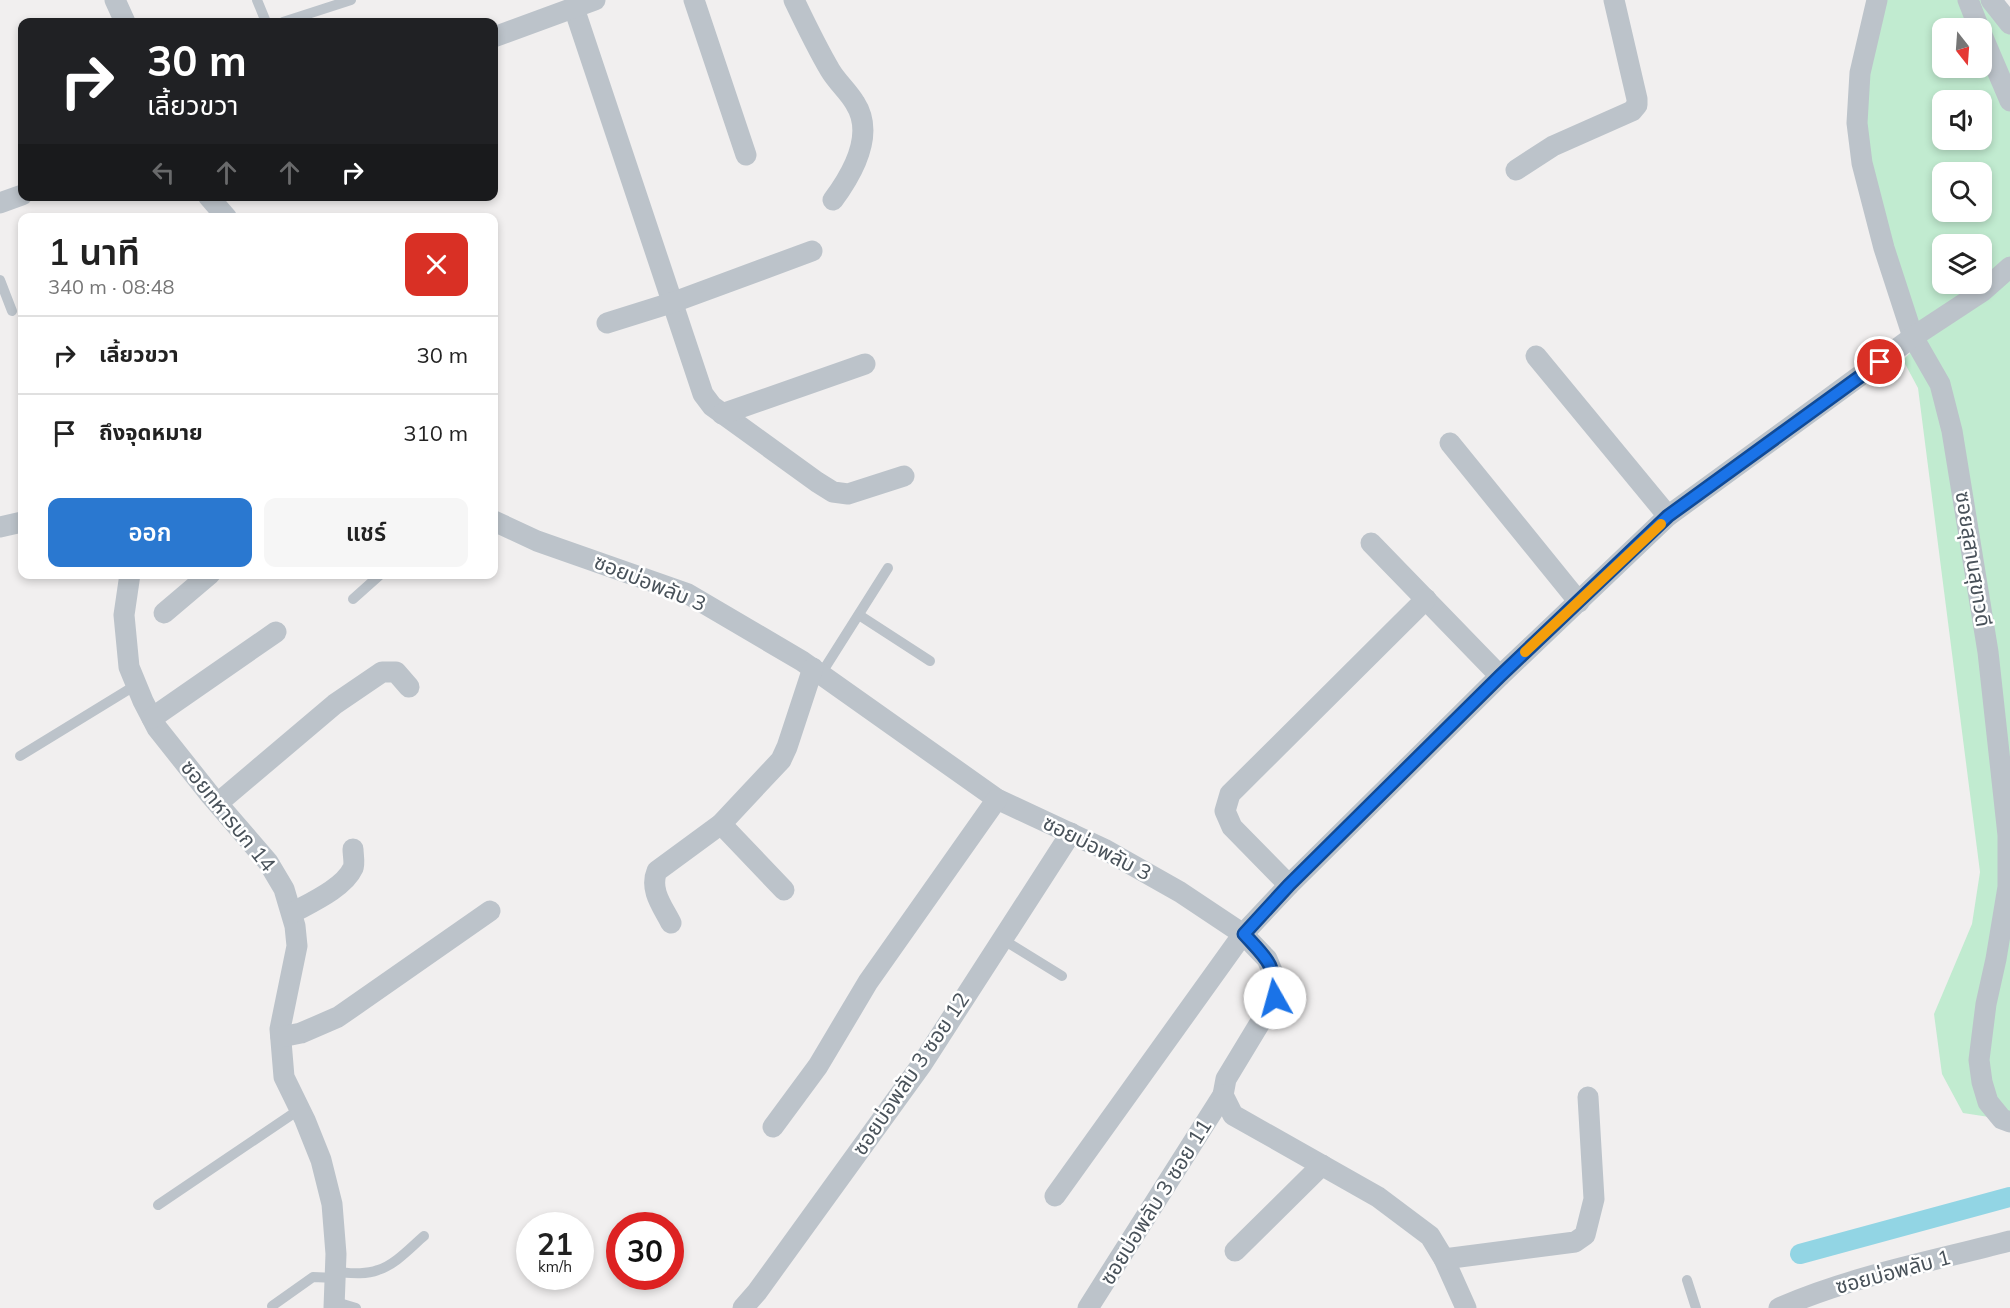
<!DOCTYPE html>
<html lang="th">
<head>
<meta charset="utf-8">
<style>
  :root { --surface:#fff; --page:#f6f6f6; --text:#222; --muted:#767676; --line:#e0e0e0; --accent:#2a78d0 }
  body { margin:0; font-family:Mulish,"Noto Sans Thai",sans-serif; background:var(--page); color:var(--text); height:100vh; display:flex; flex-direction:column; font-size:22px; white-space:nowrap }
  * { box-sizing:border-box; margin:0 }
  p { font-size:20px; color:var(--muted) }
  .icon { flex:none; width:33px; height:33px; fill:none; stroke:currentColor; stroke-width:2; stroke-linecap:round; stroke-linejoin:round }
  .map { position:relative; flex:1; overflow:hidden }
  .sheet { position:absolute; left:18px; top:213px; width:480px; height:366px; display:flex; flex-direction:column; background:var(--surface); border-radius:12px; box-shadow:0 3px 9px #0003 }
  .sheet>* { flex:none }
  .top-card { position:absolute; left:18px; top:18px; width:480px; height:183px; border-radius:12px; box-shadow:0 3px 9px #0003; background:#202124; color:#fff; overflow:hidden }
  .needle { width:39px; rotate:163deg }
  .controls { position:absolute; left:1932px; top:18px; display:grid; gap:12px }
  .controls a { display:grid; place-items:center; width:60px; height:60px; border-radius:12px; background:var(--surface); box-shadow:0 3px 9px #0003; font-size:30px }
  .speed { position:absolute; left:516px; top:1212px; display:flex; gap:12px; font-size:30px; font-weight:700; text-align:center }
  .speed>* { display:grid; place-content:center; width:78px; height:78px; border-radius:50%; background:var(--surface); box-shadow:0 3px 9px #0003; line-height:1 }
  .speed small { font-size:15px; font-weight:400 }
  .speed .limit { border:9px solid #d22; background:#fff; color:#111 }
  .pin { position:absolute; display:grid; place-items:center; width:51px; height:51px; color:#fff; margin:-26px; border:3px solid #fff; border-radius:50%; box-shadow:0 2px 6px #0007 }
  .me { position:absolute; width:66px; margin:-33px; rotate:353deg; stroke-linejoin:round; filter:drop-shadow(0 0 4px #0008) }
  .turn { display:flex; align-items:center; gap:21px; height:126px; padding:0 30px; font-size:27px }
  .turn .icon { width:78px; height:78px; stroke-width:2.5 }
  .turn b { display:block; font-size:42px; line-height:51px }
  .lanes { display:flex; align-items:center; height:57px; padding:0 30px; background:#0003; justify-content:center; gap:30px; direction:ltr }
  .lanes .off { opacity:.35 }
  .round { display:grid; place-items:center; flex:none; width:63px; height:63px; border-radius:12px; background:var(--page) }
  .headline { display:flex; align-items:center; justify-content:space-between; height:102px; padding:0 30px }
  h1 { font-size:36px; font-weight:600; line-height:45px }
  .action { display:flex; gap:12px; margin-top:auto; padding:12px 30px }
  .action a { flex:1; height:69px; border-radius:12px; background:var(--accent); color:#fff; font-size:24px; font-weight:600; line-height:69px; text-align:center }
  .action a+a { background:var(--page); color:var(--text) }
  ul { padding:0; list-style:none }
  li { display:flex; align-items:center; gap:18px; height:78px; padding:0 30px; border-top:2px solid var(--line) }
  li div { flex:1 }
  li b { display:block; font-size:22px }
  li em { font-style:normal }
  .map>svg:first-child { display:block }
</style>
</head>
<body>
<div class="map">
<svg width="2010" height="1308" viewBox="0 0 2010 1308">
  <rect width="100%" height="100%" fill="#f1efef"/>
  <path fill="#c1ebd0" fill-rule="evenodd" d="M1878,0H1987L2010,33V1122L2002,1119L1963,1113L1942,1074L1934,1014L1972,924L1980,872L1918,388L1903,360L1921,342L1857,123ZM1942,28H1982V68H1942ZM1942,100H1982V140H1942ZM1942,172H1982V212H1942ZM1942,244H1982V284H1942Z"/>
  <g fill="none" stroke-linecap="round" stroke-linejoin="round">
    <path stroke="#92d5e4" stroke-width="20" d="M1800,1254L2010,1197"/>
    <g stroke="#bcc3ca" stroke-width="10">
      <path d="M257,0L266,22"/>
      <path d="M283,22L351,0"/>
      <path d="M0,280L12,311"/>
      <path d="M353,599L381,574"/>
      <path d="M859,615L930,661"/>
      <path d="M821,674L888,568"/>
      <path d="M20,756L136,685"/>
      <path d="M1002,939L1062,976"/>
      <path d="M158,1205L300,1109"/>
      <path d="M336,1272C350,1273 365,1275 378,1270C395,1265 411,1247 424,1236"/>
      <path d="M1687,1280L1696,1308"/>
      <path d="M336,1302L356,1308"/>
      <path d="M272,1306L313,1277L336,1278"/>
    </g>
    <g stroke="#bcc3ca" stroke-width="21">
      <path d="M115,0L125,22"/>
      <path d="M694,0L746,155"/>
      <path d="M794,0C805,23 817,48 830,70C837,82 848,91 855,103C875,134 853,173 833,200"/>
      <path d="M1877,0L1860,73L1857,123L1862,163L1884,248L1913,337L1940,384L1952,431L1988,652L2008,835V887L1996,959L1986,1004L1979,1060L1982,1082L1988,1102L2002,1119L2010,1122"/>
      <path d="M1968,0L1979,28"/>
      <path d="M1991,0L2010,24"/>
      <path d="M574,8L703,394L712,406L817,482L833,492L848,494L904,476"/>
      <path d="M1982,35L2010,101"/>
      <path d="M494,37L595,0"/>
      <path d="M1516,170L1553,146L1632,111L1637,105V99L1614,0"/>
      <path d="M208,196L227,218"/>
      <path d="M0,203L22,195"/>
      <path d="M607,323L674,302L812,251"/>
      <path d="M1536,356L1668,516"/>
      <path d="M722,414L865,364"/>
      <path d="M1450,443L1579,602"/>
      <path d="M494,521L537,541L688,594L802,661L997,799L1104,849L1180,892L1243,934L1267,959L1275,978V998L1226,1079L1223,1095L1233,1115L1378,1197L1430,1236L1444,1259L1466,1308"/>
      <path d="M0,527L22,522"/>
      <path d="M1371,543L1500,676"/>
      <path d="M130,574L124,615L129,667L143,701L157,728L211,796L268,862L284,889L295,926L297,946L280,1029L284,1077L305,1120L321,1160L332,1204L336,1254L334,1308"/>
      <path d="M164,613L210,574"/>
      <path d="M152,718L276,632"/>
      <path d="M218,803L335,704L382,672H396L409,687"/>
      <path d="M721,824L784,890"/>
      <path d="M1289,885L1232,827L1225,811L1230,794L1426,599"/>
      <path d="M292,913C310,903 344,888 353,868C355,863 353,855 353,849"/>
      <path d="M671,923C663,907 649,890 657,871L721,824L781,760L787,747L813,668"/>
      <path d="M281,1037L301,1033L338,1017L490,911"/>
      <path d="M773,1127L818,1066L868,982L997,799"/>
      <path d="M1055,1196L1243,934L1289,885L1500,676L1668,516L1913,337L1983,291L2010,267"/>
      <path d="M1235,1251L1322,1165"/>
      <path d="M1444,1259L1575,1242L1585,1235L1594,1199L1588,1097"/>
      <path d="M743,1308L757,1292L922,1064L1071,833"/>
      <path d="M1088,1308L1223,1095"/>
      <path d="M1779,1308C1852,1276 1933,1261 2010,1241"/>
    </g>
  </g>
  <g fill="none" stroke-linecap="round" stroke-linejoin="round">
    <g stroke="#114b97" stroke-width="15">
      <path id="route" d="M1275,998C1275,963 1267,959 1244,934L1289,885L1500,676L1668,516L1880,362"/>
    </g>
    <use href="#route" stroke="#1a73e8" stroke-width="10"/>
    <path stroke="#f59e0b" stroke-width="10" d="M1525,652L1661,524"/>
  </g>
  <g text-anchor="middle" stroke-width="5" stroke-linejoin="round" paint-order="stroke">
    <g font-size="21" fill="#49525a" stroke="#fff">
      <text transform="translate(1973 559) rotate(81)" y="7">ซอยสุสานสุขาวดี</text>
      <text transform="translate(650 583) rotate(22)" y="7">ซอยบ่อพลับ 3</text>
      <text transform="translate(228 816) rotate(51)" y="7">ซอยทหารบก 14</text>
      <text transform="translate(1097 848) rotate(27)" y="7">ซอยบ่อพลับ 3</text>
      <text transform="translate(911 1074) rotate(-56)" y="7">ซอยบ่อพลับ 3 ซอย 12</text>
      <text transform="translate(1156 1202) rotate(-58)" y="7">ซอยบ่อพลับ 3 ซอย 11</text>
      <text transform="translate(1893 1272) rotate(-15)" y="7">ซอยบ่อพลับ 1</text>
    </g>
  </g>
</svg>
<div class="controls">
<a><svg class="needle" viewBox="-14 -14 28 28"><path d="M0-13l5 13h-10z" fill="#e53935"/><path d="M0 13l5-13h-10z" fill="#767676"/></svg></a>
<a><svg class="icon" aria-label="sound" viewBox="0 0 24 24"><path d="M4 9h4l5-4v14l-5-4H4zM17 9q2 3 0 6"/></svg></a>
<a><svg class="icon" aria-label="search" viewBox="0 0 24 24"><circle cx="10" cy="10" r="6"/><path d="M15 15l6 6"/></svg></a>
<a><svg class="icon" aria-label="layers" viewBox="0 0 24 24"><path d="M12 4l9 5-9 5-9-5zM3 14l9 5 9-5"/></svg></a>
</div>
<div class="speed"><div>21<small>km/h</small></div><div class="limit">30</div></div>
<div class="pin" style="left:1880px;top:362px;background:#d93025"><svg class="icon" aria-label="arrive" viewBox="0 0 24 24"><path d="M6 21V4h12l-3 4 3 4H6"/></svg></div>
<svg class="me" style="left:1275px;top:998px" viewBox="-20 -20 40 40"><circle r="19" fill="#fff"/><path d="M0-13L10 11 0 6-10 11z" fill="#1a73e8"/></svg>
<div class="top-card">
<div class="turn"><svg class="icon" aria-label="right" viewBox="0 0 24 24"><path d="M7 20v-9h11M14 6l5 5-5 5"/></svg><div><b>30 m</b>เลี้ยวขวา</div></div>
<div class="lanes"><svg class="icon off" aria-label="left" viewBox="0 0 24 24"><path d="M17 20v-9H6M10 6l-5 5 5 5"/></svg><svg class="icon off" aria-label="ahead" viewBox="0 0 24 24"><path d="M12 20V5M6 11l6-6 6 6"/></svg><svg class="icon off" aria-label="ahead" viewBox="0 0 24 24"><path d="M12 20V5M6 11l6-6 6 6"/></svg><svg class="icon" aria-label="right" viewBox="0 0 24 24"><path d="M7 20v-9h11M14 6l5 5-5 5"/></svg></div>
</div>
<section class="sheet">
<div class="headline"><div><h1>1 นาที</h1><p>340 m · 08:48</p></div><a class="round" style="background:#d93025;color:#fff"><svg class="icon" aria-label="close" viewBox="0 0 24 24"><path d="M6 6l12 12M18 6L6 18"/></svg></a></div>
<ul>
<li><svg class="icon" aria-label="right" viewBox="0 0 24 24"><path d="M7 20v-9h11M14 6l5 5-5 5"/></svg><div><b>เลี้ยวขวา</b></div><em>30 m</em></li>
<li><svg class="icon" aria-label="arrive" viewBox="0 0 24 24"><path d="M6 21V4h12l-3 4 3 4H6"/></svg><div><b>ถึงจุดหมาย</b></div><em>310 m</em></li>
</ul>
<div class="action"><a>ออก</a><a>แชร์</a></div>
</section>
</div>
</body>
</html>
